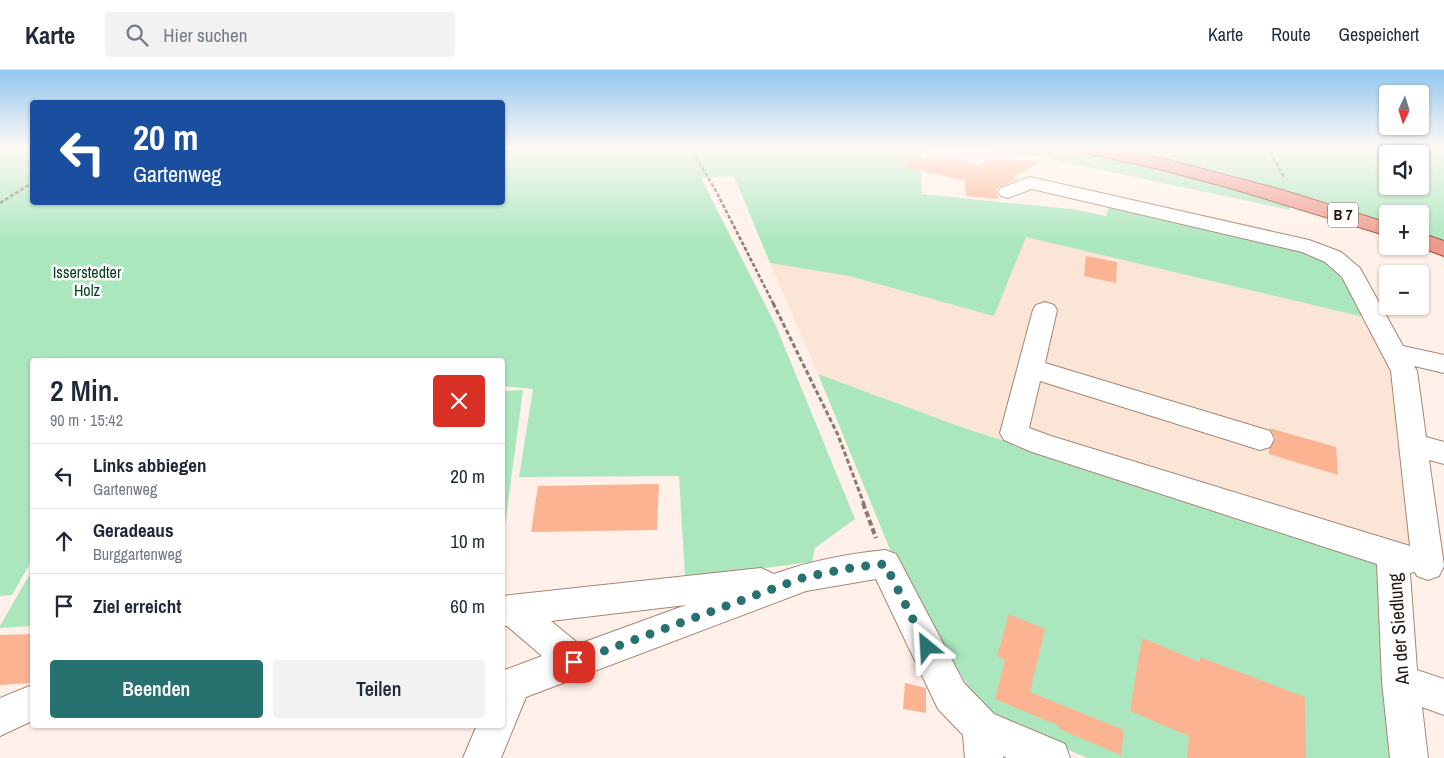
<!DOCTYPE html>
<html lang="de">
<head>
<meta charset="utf-8">
<style>
  :root { --surface:#fff; --page:#f2f2f3; --text:#1f2937; --muted:#747a83; --line:#e0e1e3; --accent:#27716e }
  body { margin:0; font-family:"Archivo Narrow",sans-serif; background:var(--page); color:var(--text); height:100vh; display:flex; flex-direction:column; font-size:19px; white-space:nowrap }
  * { box-sizing:border-box; margin:0 }
  p { font-size:16px; color:var(--muted) }
  .icon { flex:none; width:28px; height:28px; fill:none; stroke:currentColor; stroke-width:2; stroke-linecap:round; stroke-linejoin:round }
  .map { position:relative; flex:1; overflow:hidden }
  .details { position:absolute; left:30px; top:288px; width:475px; height:370px; display:flex; flex-direction:column; background:var(--surface); border-radius:5px; box-shadow:0 1px 4px #0004 }
  .details>* { flex:none }
  .guide { position:absolute; left:30px; top:30px; width:475px; height:105px; border-radius:5px; box-shadow:0 1px 4px #0004; background:#1a4fa0; color:#fff; overflow:hidden }
  .needle { width:32px; rotate:184deg }
  .controls { position:absolute; left:1379px; top:15px; display:grid; gap:10px }
  .controls a { display:grid; place-items:center; width:50px; height:50px; border-radius:5px; background:var(--surface); box-shadow:0 1px 4px #0004; font-size:25px }
  .pin { position:absolute; display:grid; place-items:center; width:42px; height:42px; color:#fff; margin:-21px; border-radius:10px; box-shadow:0 2px 8px #0006 }
  .me { position:absolute; width:55px; margin:-28px; rotate:333deg; stroke-linejoin:round; filter:drop-shadow(0 0 4px #0008) }
  .turn { display:flex; align-items:center; gap:18px; height:105px; padding:0 20px; font-size:22px }
  .turn .icon { width:65px; height:65px; stroke-width:2.5 }
  .turn b { display:block; font-size:35px; line-height:42px }
  .round { display:grid; place-items:center; flex:none; width:52px; height:52px; border-radius:5px; background:var(--page) }
  .summary { display:flex; align-items:center; justify-content:space-between; height:85px; padding:0 20px }
  h1 { font-size:30px; font-weight:600; line-height:38px }
  .button { display:flex; gap:10px; margin-top:auto; padding:10px 20px }
  .button a { flex:1; height:58px; border-radius:5px; background:var(--accent); color:#fff; font-size:20px; font-weight:600; line-height:58px; text-align:center }
  .button a+a { background:var(--page); color:var(--text) }
  ul { padding:0; list-style:none }
  li { display:flex; align-items:center; gap:15px; height:65px; padding:0 20px; border-top:1px solid var(--line) }
  li div { flex:1 }
  li b { display:block; font-size:19px }
  li em { font-style:normal }
  header { display:flex; align-items:center; gap:30px; box-sizing:border-box; height:70px; padding:0 25px; background:var(--surface); border-bottom:1px solid var(--line) }
  header strong { font-size:24px }
  nav { display:flex; gap:28px; margin-inline-start:auto; font-size:18px }
  .search { width:350px; height:45px; background:var(--page); display:flex; align-items:center; gap:12px; box-sizing:border-box; padding:0 18px; border-radius:5px; color:var(--muted); font-size:19px }
  .map>svg:first-child { display:block }
</style>
</head>
<body>
<header>
<strong>Karte</strong>
<div class="search"><svg class="icon" aria-label="search" viewBox="0 0 24 24"><circle cx="10" cy="10" r="6"/><path d="M15 15l6 6"/></svg>Hier suchen</div>
<nav><a>Karte</a><a>Route</a><a>Gespeichert</a></nav>
</header>
<div class="map">
<svg width="1444" height="688" viewBox="0 0 1444 688">
  <rect width="100%" height="100%" fill="#fff1e9"/>
  <path fill="#fae5d7" d="M1026,167L1372,249L1396,300L1412,482L1380,492L961,357L818,304L770,193L849,206Z"/>
  <g fill="#abe7be" fill-rule="evenodd">
    <path d="M0,77H32V132H502L503,77H922L921,124L1072,139L1106,146L1110,134L1329,188L1372,249L1026,167L994,246L849,206L770,193L734,106L701,108L776,256L855,449L815,478L812,492L685,508L679,406L519,407L533,319L503,316L502,290H32V490L12,525L0,526Z"/>
    <path d="M965,77H1061L1136,93L1289,133L1290,140L1042,87Z"/>
    <path d="M1109,77H1444V175L1420,165V144H1388L1387,153C1297,122 1203,95 1109,77ZM1388,84H1420V116H1388Z"/>
    <path d="M818,304L961,357L1380,492L1399,688H1087L993,647L969,618L898,499Z"/>
    <path d="M523,320L503,471V321Z"/>
    <path d="M32,500V556L0,558V556Z"/>
  </g>
  <g fill="#fcb392">
    <path d="M906,88L957,89L980,96L987,90L1042,91L1013,107L1018,109L996,119L998,129L966,126L965,111L905,97Z"/>
    <path d="M1086,186L1117,192L1116,213L1084,206Z"/>
    <path d="M1269,358L1336,377L1338,405L1269,384V379L1276,368Z"/>
    <path d="M659,414L657,460L531,462L538,416Z"/>
    <path d="M1009,544L1045,559L1030,622L1124,660L1121,685L1059,659V656L995,629L1005,590L997,586Z"/>
    <path d="M32,564V613L0,615V565Z"/>
    <path d="M1142,568L1200,592V587L1305,627L1306,688H1187L1189,666L1130,641Z"/>
    <path d="M905,613L926,618V643L903,639Z"/>
  </g>
  <g fill="none" stroke-linecap="round" stroke-linejoin="round">
    <g stroke="#a68674" stroke-width="2">
      <g id="minor">
        <path d="M1030,107L1309,170L1341,182L1360,198L1403,276L1444,285V303L1414,296L1417,301L1426,367L1444,372V394L1429,390L1444,496L1439,506L1428,510L1417,506L1415,502L1410,503L1417,600L1444,609V645L1422,637L1428,688H1390L1382,611L1377,494L1032,382L1004,370L1000,363L1033,240L1036,235L1045,232L1054,235L1057,240L1045,293L1270,361L1274,369L1270,377L1260,380L1040,311L1029,358L1051,366L1410,476L1391,301L1342,207L1325,192L1302,182L1032,119L1008,128L1001,126L998,122L1001,118Z"/>
        <path d="M885,480L896,484L964,613L994,644L1065,674L1070,688H1007L1003,686V688H965L963,665L938,639L876,509L806,521L526,627L501,688H463L477,655H502V601L542,586L507,556H502V526L761,498L774,504C810,491 846,484 885,480ZM686,535L579,574L551,551Z"/>
        <path d="M32,615V651L0,666V628Z"/>
      </g>
    </g>
    <g stroke="#9e4132" stroke-width="2">
      <g id="major">
        <path d="M1075,77H1112L1161,88L1282,120L1388,153V166L1230,118L1159,99L1077,81Z"/>
        <path d="M1420,163L1444,171V186L1417,176H1420Z"/>
      </g>
    </g>
    <g stroke="#877a73" stroke-width="2.5" stroke-dasharray="4 2" stroke-linecap="butt">
      <path d="M690,77L716,121L774,235"/>
      <path d="M1267,77L1284,107"/>
      <path d="M0,133L32,113"/>
    </g>
    <path stroke="#877a73" stroke-width="3" stroke-dasharray="5 2.5" stroke-linecap="butt" d="M773,233L838,365L864,434"/>
    <path stroke="#877a73" stroke-width="4" stroke-dasharray="6 3" stroke-linecap="butt" d="M863,433L876,468"/>
    <use href="#minor" fill="#fff" fill-rule="evenodd"/>
    <use href="#major" fill="#ed9b8f" fill-rule="evenodd"/>
  </g>
  <linearGradient id="sky" x2="0" y2="1"><stop stop-color="#93c6ef"/><stop offset="0.45" stop-color="#fff9f5"/><stop offset="1" stop-color="#fff9f5" stop-opacity="0"/></linearGradient>
  <rect width="1444" height="173" fill="url(#sky)"/>
  <g fill="none" stroke-linecap="round" stroke-linejoin="round">
    <path stroke="#27716e" stroke-width="9" stroke-dasharray="0 16.2" d="M574,592L805,507L856,497L885,494L927,577"/>
  </g>
  <g text-anchor="middle" stroke-width="5" stroke-linejoin="round" paint-order="stroke">
    <rect fill="#fff" stroke="#645c57" stroke-width="1" x="1328" y="132.5" width="30" height="25" rx="4"/>
    <g font-size="15" font-weight="bold" fill="#21160f">
      <text x="1343" y="150">B 7</text>
    </g>
    <g font-size="16" fill="#084022" stroke="#fff">
      <text x="87" y="208">Isserstedter<tspan x="87" dy="18">Holz</tspan></text>
    </g>
    <g font-size="19" fill="#21160f" stroke="#fff">
      <text transform="translate(1398 559) rotate(-94)" y="7">An der Siedlung</text>
    </g>
  </g>
</svg>
<div class="controls">
<a><svg class="needle" viewBox="-14 -14 28 28"><path d="M0-13l5 13h-10z" fill="#e53935"/><path d="M0 13l5-13h-10z" fill="#747a83"/></svg></a>
<a><svg class="icon" aria-label="sound" viewBox="0 0 24 24"><path d="M4 9h4l5-4v14l-5-4H4zM17 9q2 3 0 6"/></svg></a>
<a>+</a>
<a>−</a>
</div>
<div class="pin" style="left:574px;top:592px;background:#d93025"><svg class="icon" aria-label="arrive" viewBox="0 0 24 24"><path d="M6 21V4h12l-3 4 3 4H6"/></svg></div>
<svg class="me" style="left:927px;top:577px" viewBox="-20 -20 40 40"><path d="M0-17L14 15 0 8-14 15z" fill="#27716e" stroke="#fff" stroke-width="4"/></svg>
<div class="guide">
<div class="turn"><svg class="icon" aria-label="left" viewBox="0 0 24 24"><path d="M17 20v-9H6M10 6l-5 5 5 5"/></svg><div><b>20 m</b>Gartenweg</div></div>
</div>
<section class="details">
<div class="summary"><div><h1>2 Min.</h1><p>90 m · 15:42</p></div><a class="round" style="background:#d93025;color:#fff"><svg class="icon" aria-label="close" viewBox="0 0 24 24"><path d="M6 6l12 12M18 6L6 18"/></svg></a></div>
<ul>
<li><svg class="icon" aria-label="left" viewBox="0 0 24 24"><path d="M17 20v-9H6M10 6l-5 5 5 5"/></svg><div><b>Links abbiegen</b><p>Gartenweg</p></div><em>20 m</em></li>
<li><svg class="icon" aria-label="ahead" viewBox="0 0 24 24"><path d="M12 20V5M6 11l6-6 6 6"/></svg><div><b>Geradeaus</b><p>Burggartenweg</p></div><em>10 m</em></li>
<li><svg class="icon" aria-label="arrive" viewBox="0 0 24 24"><path d="M6 21V4h12l-3 4 3 4H6"/></svg><div><b>Ziel erreicht</b></div><em>60 m</em></li>
</ul>
<div class="button"><a>Beenden</a><a>Teilen</a></div>
</section>
</div>
</body>
</html>
